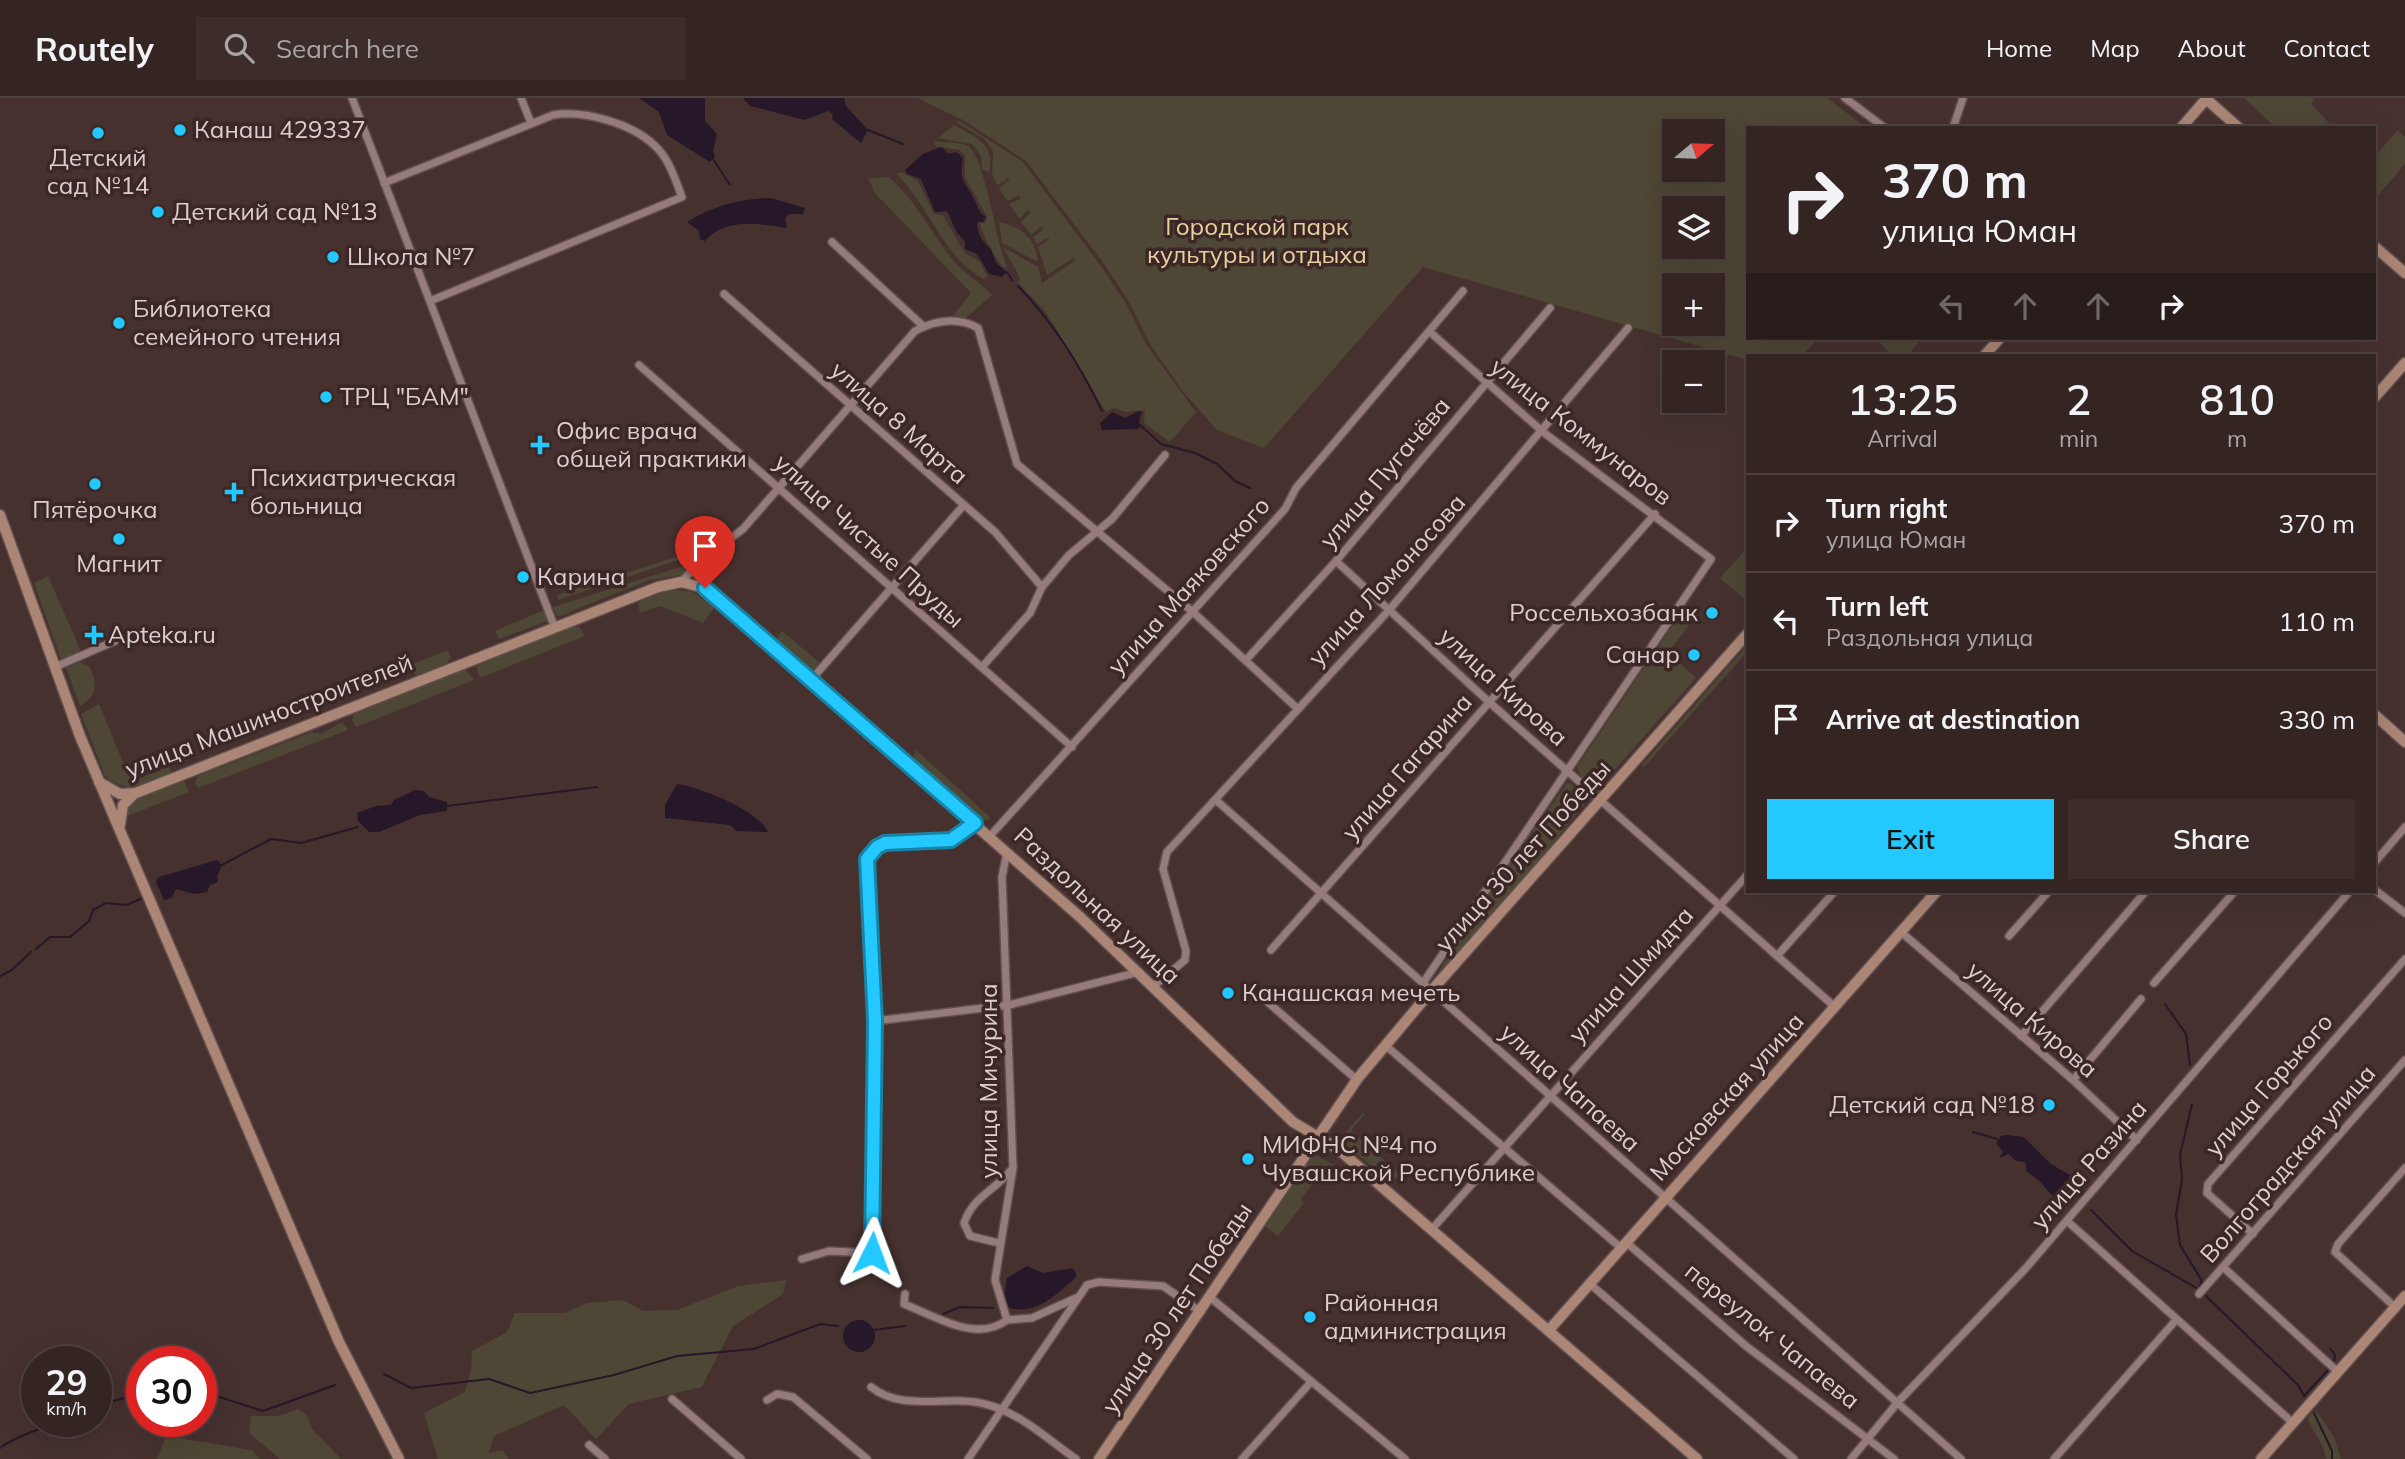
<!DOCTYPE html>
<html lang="en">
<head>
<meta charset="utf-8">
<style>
  :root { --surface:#342523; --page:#3c2d2b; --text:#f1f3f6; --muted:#a9a5a6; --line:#4e4241; --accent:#23c9fe }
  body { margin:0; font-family:Mulish,sans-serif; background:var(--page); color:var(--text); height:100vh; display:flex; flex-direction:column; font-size:26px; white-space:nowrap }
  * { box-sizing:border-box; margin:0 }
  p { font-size:23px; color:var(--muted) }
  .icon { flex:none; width:38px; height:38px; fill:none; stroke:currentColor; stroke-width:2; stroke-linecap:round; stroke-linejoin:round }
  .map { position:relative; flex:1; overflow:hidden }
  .sheet { position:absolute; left:1746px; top:256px; width:630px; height:539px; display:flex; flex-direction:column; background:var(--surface); border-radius:0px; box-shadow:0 7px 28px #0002,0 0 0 2px var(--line) }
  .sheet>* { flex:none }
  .guide { position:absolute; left:1746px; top:28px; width:630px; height:214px; border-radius:0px; box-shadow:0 7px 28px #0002,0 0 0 2px var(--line); background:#342523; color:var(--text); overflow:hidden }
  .needle { width:46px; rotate:71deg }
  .buttons { position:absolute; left:1662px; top:21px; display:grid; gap:14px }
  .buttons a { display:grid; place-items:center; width:63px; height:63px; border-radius:0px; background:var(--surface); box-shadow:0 7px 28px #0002,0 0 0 2px var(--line); font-size:35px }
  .speed { position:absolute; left:21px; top:1248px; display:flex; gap:14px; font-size:35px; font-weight:700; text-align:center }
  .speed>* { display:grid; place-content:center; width:91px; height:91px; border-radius:50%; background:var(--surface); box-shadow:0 7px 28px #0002,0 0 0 2px var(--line); line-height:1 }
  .speed small { font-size:18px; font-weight:400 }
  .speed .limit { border:10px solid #d22; background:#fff; color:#111 }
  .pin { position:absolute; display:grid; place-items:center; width:60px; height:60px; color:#fff; margin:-72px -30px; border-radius:50% 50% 50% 0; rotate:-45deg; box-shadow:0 0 7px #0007 }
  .pin .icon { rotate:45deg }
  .me { position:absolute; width:77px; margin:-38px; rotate:3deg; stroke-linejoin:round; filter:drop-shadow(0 0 5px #0008) }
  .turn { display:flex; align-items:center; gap:24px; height:147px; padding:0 21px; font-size:32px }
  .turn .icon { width:91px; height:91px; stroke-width:2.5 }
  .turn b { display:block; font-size:49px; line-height:60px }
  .lanes { display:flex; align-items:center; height:66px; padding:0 21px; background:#0003; justify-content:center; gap:35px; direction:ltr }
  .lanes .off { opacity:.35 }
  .eta { display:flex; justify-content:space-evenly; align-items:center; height:119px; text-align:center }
  .eta b { font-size:42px; font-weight:600; line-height:49px }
  .action { display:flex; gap:14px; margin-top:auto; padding:14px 21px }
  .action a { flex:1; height:80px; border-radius:0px; background:var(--accent); color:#111; font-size:28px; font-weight:600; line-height:80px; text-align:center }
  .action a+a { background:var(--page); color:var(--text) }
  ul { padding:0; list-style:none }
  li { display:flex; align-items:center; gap:21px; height:98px; padding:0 21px; border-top:2px solid var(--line) }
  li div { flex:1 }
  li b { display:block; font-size:26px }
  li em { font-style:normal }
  header { display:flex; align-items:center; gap:42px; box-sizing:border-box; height:98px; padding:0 35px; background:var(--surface); border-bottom:2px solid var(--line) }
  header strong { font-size:33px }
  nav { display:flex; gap:38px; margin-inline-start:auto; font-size:24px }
  .search { width:490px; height:63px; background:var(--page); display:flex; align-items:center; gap:18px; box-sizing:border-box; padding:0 24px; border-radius:0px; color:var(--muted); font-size:26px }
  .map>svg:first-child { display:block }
</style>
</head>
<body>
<header>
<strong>Routely</strong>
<div class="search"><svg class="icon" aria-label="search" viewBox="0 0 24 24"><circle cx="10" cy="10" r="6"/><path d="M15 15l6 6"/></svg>Search here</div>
<nav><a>Home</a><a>Map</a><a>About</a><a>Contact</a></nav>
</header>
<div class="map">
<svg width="2405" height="1361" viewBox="0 0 2405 1361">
  <rect width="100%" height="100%" fill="#46312f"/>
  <g fill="#4e4735" fill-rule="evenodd">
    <path d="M917,0H1827L1867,30H1748V240H1818L1803,257H1748V262L1423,169L1264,350L1217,332L1185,296L1151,248L1130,206L1105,167L1026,63L963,22ZM1675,33H1713V72H1675ZM1675,110H1713V149H1675ZM1675,187H1713V226H1675Z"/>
    <path d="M2244,0H2314L2311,6L2330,26L2326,30H2276Z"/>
    <path d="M958,22L1023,64L1103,171L1127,207L1146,246L1196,314L1170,344L1144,325L1145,312L1126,314L1113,310L1106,314L1045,213L1018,185L1020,180L1003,149L1038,169L1042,185L1076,162L1073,160L1047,177L1038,149L1050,141L1047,140L1037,146L1033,139L1043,131L1042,128L1031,137L1021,124L1031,114L1027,112L1020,121L1009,106L1021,101L1019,97L1007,103L999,90L1010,81L1007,79L1006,83L997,87L992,76L993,52L983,40L956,24Z"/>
    <path d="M954,27C976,39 996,46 989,75L982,71L981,58L972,46L938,40Z"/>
    <path d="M2398,32L2405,39V66L2375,101V58Z"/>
    <path d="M935,43C945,45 959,43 968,48C985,59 996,145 1007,168L1004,170C997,164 981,135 980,125H985L987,119L965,79V57L959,52L935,48Z"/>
    <path d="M901,74L918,83L934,116L943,117L964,154L980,164L987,178L984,181C944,161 928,105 896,76Z"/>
    <path d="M889,79C916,103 930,133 952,161C964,176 979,183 992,197L966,220L953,218L971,195L875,95L868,80Z"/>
    <path d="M999,124C1022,129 1035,140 1038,164L1002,145Z"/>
    <path d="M1878,240H1916L1920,243L1908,257H1893L1876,242Z"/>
    <path d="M1748,449V504L1720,480Z"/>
    <path d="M682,457L684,460L558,502L557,497Z"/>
    <path d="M690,466L692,467L681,477L649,482L560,518H557L553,509Z"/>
    <path d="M48,478L80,551L77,556L61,561L34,485Z"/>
    <path d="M679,492L693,494L715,509L703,525L660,508L640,515L638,506C646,493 665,493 679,492Z"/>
    <path d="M544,512L548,523L499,541L495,533Z"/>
    <path d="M1679,518L1689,527L1668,555L1696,580L1601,687L1592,689L1580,678L1577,669Z"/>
    <path d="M574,528L579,529L585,538L480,580L476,569L479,567Z"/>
    <path d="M782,533L820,565L814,571L809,572L780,545L777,540Z"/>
    <path d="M1748,546V553L1644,669L1642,667Z"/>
    <path d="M448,552L451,559L446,566L419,578L413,575L410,567Z"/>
    <path d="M79,564L89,568C98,587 98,597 80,608L66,570Z"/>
    <path d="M465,571L474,582L356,629L352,622L354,616Z"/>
    <path d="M99,606L129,679L134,682L169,669L172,676C148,687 127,697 105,678L81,616Z"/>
    <path d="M342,624L348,632L198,690L195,685L198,678L312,634L321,636Z"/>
    <path d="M916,652L990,719L988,722L983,723L913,661Z"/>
    <path d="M184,683L189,694L127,718L125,713L129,704Z"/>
    <path d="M1568,684L1585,696L1588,702L1488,825L1432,884L1510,765Z"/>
    <path d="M1363,1015L1364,1017L1351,1032L1400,1077L1390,1085L1382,1078L1387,1071L1379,1064L1373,1070L1345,1045L1347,1033Z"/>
    <path d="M1314,1056L1334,1067L1319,1086L1314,1084L1301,1101L1304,1105L1278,1138L1265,1128Z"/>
    <path d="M786,1182L783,1196L733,1228L702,1289L629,1306L596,1341L564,1307L494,1338L489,1355L503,1352L509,1361H438L424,1315L465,1294L471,1272L472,1253L507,1234L515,1215H565L587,1205L623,1202L643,1213L677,1212L738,1188Z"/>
    <path d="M298,1311L306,1316L313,1332L341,1361H280L249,1335L251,1318H279Z"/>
    <path d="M2317,1314L2334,1339L2341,1361H2326C2323,1342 2314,1338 2308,1321L2311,1315Z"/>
    <path d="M166,1338L251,1352L261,1361H157Z"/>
  </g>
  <g fill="#261729">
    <path d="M639,0H705V23L717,36L713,53L715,59L710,64L667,37L659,14Z"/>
    <path d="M743,0H844L846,8L868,32L861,45L832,21L833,16L828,13L805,22L750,8Z"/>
    <path d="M941,49L949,56L956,54L963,60C959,84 965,83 974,101C979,110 977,113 986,119L983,124H977C977,135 982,144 991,151L996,165L1007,174L1002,179L989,176L977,156L965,151V143L957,135L947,113L935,114L921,81L907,76L905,72L923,56Z"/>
    <path d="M771,100L805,110L803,116H789L785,121L787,130C760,126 726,119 705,143L700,141L699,133L687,124C711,108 743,100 771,100Z"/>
    <path d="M1139,313L1143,315L1140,318L1139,331L1102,332L1100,325L1112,314L1125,320Z"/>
    <path d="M677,686C700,689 758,712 768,734L736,733L730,727L665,720V707Z"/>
    <path d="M415,692L424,693L429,699L447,704V713L420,717L379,734H369L358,723L357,715L376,708L391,707L394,702Z"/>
    <path d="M217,762L222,767L217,778L218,784L210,787L207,794L194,796L176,791L172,800L164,802L156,784L159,779Z"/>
    <path d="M2007,1037L2024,1039L2051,1066L2080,1083L2069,1102L2062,1104C2046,1096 2045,1084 2027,1074L2025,1064L2016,1063L2009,1056L1999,1060L2003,1054L1996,1045L2001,1038Z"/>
    <path d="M1027,1168L1043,1175L1073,1170L1077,1178C1057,1196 1038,1217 1009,1210L1004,1198L1007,1180Z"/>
    <circle cx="859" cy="1238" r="16"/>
  </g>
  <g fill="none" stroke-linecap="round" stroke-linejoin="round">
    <g stroke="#261729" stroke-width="2">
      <path d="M868,32L903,46"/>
      <path d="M713,61L730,87"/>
      <path d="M1007,174L1012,182"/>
      <path d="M1018,188C1053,224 1080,267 1102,313"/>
      <path d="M1140,327L1161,346L1195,355L1217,366L1235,383L1250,390"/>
      <path d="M447,708L597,689"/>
      <path d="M222,767L271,741L301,745L358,729"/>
      <path d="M36,851L50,839H70L89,823L93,812L106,805L127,807L143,800"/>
      <path d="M0,878L12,872L31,854"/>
      <path d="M2165,906L2186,936L2190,967"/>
      <path d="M2192,1006L2180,1057L2182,1081L2176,1117L2180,1147L2202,1183L2198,1191"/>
      <path d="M1973,1034L1997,1041"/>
      <path d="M2091,1112L2132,1153L2198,1191"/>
      <path d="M2206,1198L2298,1287L2304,1298L2328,1272"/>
      <path d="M943,1216L960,1209L993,1210"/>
      <path d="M874,1232L905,1228"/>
      <path d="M2330,1250L2335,1257L2334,1263"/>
      <path d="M384,1276L411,1290L489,1281L530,1295L614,1277L677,1258L754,1251L820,1226L838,1228"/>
      <path d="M201,1293L263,1313L335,1287"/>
      <path d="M96,1307L142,1296"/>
      <path d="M2314,1315L2332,1353V1361"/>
      <path d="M0,1350C18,1336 37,1334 57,1323"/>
    </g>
    <g stroke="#614f4e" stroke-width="10">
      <g id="street">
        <path d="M352,0L555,530"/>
        <path d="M521,0L531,25"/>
        <path d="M1845,0L1885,30"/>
        <path d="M1953,30L1963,0"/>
        <path d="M384,85L553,17C583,12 631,25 654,47C669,60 675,81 682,99L430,203"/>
        <path d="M832,144L923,228"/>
        <path d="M724,196L995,434L1042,489"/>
        <path d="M639,267L1072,649"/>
        <path d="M1336,463L1489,604L1835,909"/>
        <path d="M681,484L704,460L743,431L915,233C935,222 958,219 978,230L1017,366L1194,515L1298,611"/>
        <path d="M1246,562L1336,463L1550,210"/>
        <path d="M55,569L115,543"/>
        <path d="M982,569L1030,515L1042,489L1069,457L1112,421L1165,357"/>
        <path d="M811,582L963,408"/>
        <path d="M1217,703L1961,1361"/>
        <path d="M990,738L1285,411L1296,390L1463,193"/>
        <path d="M1007,754L1002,779L1013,1070L995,1182L1007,1222L1032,1220L1076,1200"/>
        <path d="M2375,764L2405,729"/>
        <path d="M2375,792L2405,815"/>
        <path d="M1901,834L2073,982L2137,1042"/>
        <path d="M2009,838L2049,793"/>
        <path d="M1271,852L1655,416"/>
        <path d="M1777,858L1835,793"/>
        <path d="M1423,885L1711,461L1543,334L1430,234"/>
        <path d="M2154,885L2235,793"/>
        <path d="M1155,887L1185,862L1186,853L1163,771L1167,754L1390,511L1628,230"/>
        <path d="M1263,900L1357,982"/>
        <path d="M875,923L1009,907L1139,874"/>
        <path d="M2021,938L2146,793"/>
        <path d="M1385,947L1621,1150"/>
        <path d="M2073,982L2141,901"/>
        <path d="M2067,1123L2293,1325"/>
        <path d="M1432,1131L1748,776"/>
        <path d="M2253,1136L2207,1095L2208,1086L2405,861"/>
        <path d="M999,1145L970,1138L964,1125C974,1097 994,1094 1012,1071"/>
        <path d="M1627,1145L1746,1248L1894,1361"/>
        <path d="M802,1161L829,1153L872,1155L875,923L867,761L877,749L885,745L951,742L975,725"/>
        <path d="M2223,1169L2338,1274"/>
        <path d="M1590,1186L1794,1361"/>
        <path d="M905,1196L904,1206C937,1219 976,1245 1007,1222"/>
        <path d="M2199,1196L2405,962"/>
        <path d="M1211,1200L1405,1361"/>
        <path d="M2395,1209L2335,1154L2338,1146L2405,1070"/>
        <path d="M871,1289C904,1315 948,1296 985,1306C1021,1315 1047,1341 1076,1361"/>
        <path d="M672,1301L741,1361"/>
        <path d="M767,1302L777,1296L793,1299L867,1361"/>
        <path d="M589,1347L605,1361"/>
        <path d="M968,1361L1087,1187L1099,1184L1163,1188L1201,1214"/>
        <path d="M1242,1361L1311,1284"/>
        <path d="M1851,1361L1898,1304L2025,1171L2350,793"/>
        <path d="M2054,1361L2176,1222"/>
      </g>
    </g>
    <g stroke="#614f4e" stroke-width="13">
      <g id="secondary">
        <path d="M2205,0L2239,30"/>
        <path d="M2181,30L2207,0"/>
        <path d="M2375,149L2405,175"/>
        <path d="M1985,257L2000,240"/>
        <path d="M2375,299L2405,265"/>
        <path d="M0,417L80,638L115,721L339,1244L399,1361"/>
        <path d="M2375,617L2405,644"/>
        <path d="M99,684L120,696L136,695L658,489L681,484L705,490L1080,819L1293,1024L1338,1051L1697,1361"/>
        <path d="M120,727L123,707L135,695"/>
        <path d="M1549,1232L1937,793"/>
        <path d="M1099,1361L1358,980L1432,892L1748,535"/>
        <path d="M2261,1361L2405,1198"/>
      </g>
    </g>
    <use href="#street" stroke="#957c7a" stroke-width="7"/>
    <use href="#secondary" stroke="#ab8676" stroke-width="10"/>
  </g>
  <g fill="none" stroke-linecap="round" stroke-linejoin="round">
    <g stroke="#1783a5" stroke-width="18">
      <path id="route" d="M705,490L975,725L951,742L885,745L877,749L867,761L875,923L872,1155"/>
    </g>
    <use href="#route" stroke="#23c9fe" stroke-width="12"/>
  </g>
  <g fill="#23c9fe" stroke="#3c2726" stroke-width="2.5">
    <circle cx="180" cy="32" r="7"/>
    <circle cx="98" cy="35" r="7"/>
    <circle cx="158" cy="114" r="7"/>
    <circle cx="333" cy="159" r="7"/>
    <circle cx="119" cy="225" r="7"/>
    <circle cx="326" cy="299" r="7"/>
    <path d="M536.5 336.5h7v7h7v7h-7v7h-7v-7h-7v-7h7z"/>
    <circle cx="95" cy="386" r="7"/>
    <path d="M230.5 383.5h7v7h7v7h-7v7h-7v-7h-7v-7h7z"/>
    <circle cx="119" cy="441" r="7"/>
    <circle cx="523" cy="479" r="7"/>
    <circle cx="1712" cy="515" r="7"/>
    <path d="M90.5 526.5h7v7h7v7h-7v7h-7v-7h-7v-7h7z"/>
    <circle cx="1694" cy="557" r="7"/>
    <circle cx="1228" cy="895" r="7"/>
    <circle cx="2049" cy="1007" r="7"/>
    <circle cx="1248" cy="1061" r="7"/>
    <circle cx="1310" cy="1219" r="7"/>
  </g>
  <g text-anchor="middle" stroke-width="7" stroke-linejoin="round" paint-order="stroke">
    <g font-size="24" fill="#dccecd" stroke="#3c2726" text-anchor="start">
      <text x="194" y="40">Канаш 429337</text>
      <text x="98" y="68" text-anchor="middle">Детский<tspan x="98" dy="28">сад №14</tspan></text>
      <text x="172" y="122">Детский сад №13</text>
      <text x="347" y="167">Школа №7</text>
      <text x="133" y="219">Библиотека<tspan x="133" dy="28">семейного чтения</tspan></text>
      <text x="340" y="307">ТРЦ "БАМ"</text>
      <text x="556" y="341">Офис врача<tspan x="556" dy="28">общей практики</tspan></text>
      <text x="250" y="388">Психиатрическая<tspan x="250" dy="28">больница</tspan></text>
      <text x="95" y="420" text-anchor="middle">Пятёрочка</text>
      <text x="119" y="474" text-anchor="middle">Магнит</text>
      <text x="537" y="487">Карина</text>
      <text x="1698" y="523" text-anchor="end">Россельхозбанк</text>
      <text x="108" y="545">Apteka.ru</text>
      <text x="1680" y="565" text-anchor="end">Санар</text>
      <text x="1242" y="903">Канашская мечеть</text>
      <text x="2035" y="1015" text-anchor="end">Детский сад №18</text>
      <text x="1262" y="1055">МИФНС №4 по<tspan x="1262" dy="28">Чувашской Республике</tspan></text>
      <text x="1324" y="1213">Районная<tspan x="1324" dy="28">администрация</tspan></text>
    </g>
    <g font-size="24" fill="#e7d29f" stroke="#3c2726">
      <text x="1257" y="137">Городской парк<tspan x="1257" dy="28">культуры и отдыха</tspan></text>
    </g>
    <g font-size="24" fill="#dccecd" stroke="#3c2726">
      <text transform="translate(899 325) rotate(41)" y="8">улица 8 Марта</text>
      <text transform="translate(1581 334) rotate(38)" y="8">улица Коммунаров</text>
      <text transform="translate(1385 375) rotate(-50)" y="8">улица Пугачёва</text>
      <text transform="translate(869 443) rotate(42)" y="8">улица Чистые Пруды</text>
      <text transform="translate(1387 482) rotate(-48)" y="8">улица Ломоносова</text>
      <text transform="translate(1189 488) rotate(-48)" y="8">улица Маяковского</text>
      <text transform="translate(1503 589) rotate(42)" y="8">улица Кирова</text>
      <text transform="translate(269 618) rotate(-21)" y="8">улица Машиностроителей</text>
      <text transform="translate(1407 669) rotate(-49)" y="8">улица Гагарина</text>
      <text transform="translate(1523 758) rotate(-48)" y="8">улица 30 лет Победы</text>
      <text transform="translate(1097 808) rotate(43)" y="8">Раздольная улица</text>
      <text transform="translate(1631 877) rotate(-48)" y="8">улица Шмидта</text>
      <text transform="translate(2032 922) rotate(41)" y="8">улица Кирова</text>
      <text transform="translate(989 983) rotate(-90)" y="8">улица Мичурина</text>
      <text transform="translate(2269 987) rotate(-49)" y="8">улица Горького</text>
      <text transform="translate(1570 990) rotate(42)" y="8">улица Чапаева</text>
      <text transform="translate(1727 999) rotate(-48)" y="8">Московская улица</text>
      <text transform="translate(2288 1066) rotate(-49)" y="8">Волгоградская улица</text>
      <text transform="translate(2089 1067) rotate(-49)" y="8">улица Разина</text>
      <text transform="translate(1177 1210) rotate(-56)" y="8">улица 30 лет Победы</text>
      <text transform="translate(1772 1238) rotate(39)" y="8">переулок Чапаева</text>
    </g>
  </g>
</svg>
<div class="buttons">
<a><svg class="needle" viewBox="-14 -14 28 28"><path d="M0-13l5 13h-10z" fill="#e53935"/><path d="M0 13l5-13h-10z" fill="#a9a5a6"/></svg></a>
<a><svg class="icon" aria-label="layers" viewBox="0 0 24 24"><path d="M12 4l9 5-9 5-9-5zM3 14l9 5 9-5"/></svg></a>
<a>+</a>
<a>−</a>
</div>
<div class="speed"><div>29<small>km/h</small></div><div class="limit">30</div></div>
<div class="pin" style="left:705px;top:490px;background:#d93025"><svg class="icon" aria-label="arrive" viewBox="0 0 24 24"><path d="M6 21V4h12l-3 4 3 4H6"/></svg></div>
<svg class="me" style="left:872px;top:1155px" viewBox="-20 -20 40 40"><path d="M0-17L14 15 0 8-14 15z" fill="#23c9fe" stroke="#fff" stroke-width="4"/></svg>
<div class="guide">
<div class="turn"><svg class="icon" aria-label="right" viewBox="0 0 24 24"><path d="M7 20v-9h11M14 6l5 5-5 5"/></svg><div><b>370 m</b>улица Юман</div></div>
<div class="lanes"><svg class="icon off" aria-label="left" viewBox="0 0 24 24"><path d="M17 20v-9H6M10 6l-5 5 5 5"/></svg><svg class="icon off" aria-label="ahead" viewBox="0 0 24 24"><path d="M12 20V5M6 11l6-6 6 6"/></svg><svg class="icon off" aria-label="ahead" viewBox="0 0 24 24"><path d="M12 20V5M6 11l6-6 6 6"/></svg><svg class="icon" aria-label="right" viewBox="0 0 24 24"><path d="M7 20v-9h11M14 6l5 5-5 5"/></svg></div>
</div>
<section class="sheet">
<div class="eta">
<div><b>13:25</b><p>Arrival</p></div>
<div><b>2</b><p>min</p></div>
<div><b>810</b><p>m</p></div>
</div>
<ul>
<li><svg class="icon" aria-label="right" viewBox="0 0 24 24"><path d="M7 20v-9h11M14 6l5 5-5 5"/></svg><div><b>Turn right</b><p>улица Юман</p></div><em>370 m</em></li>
<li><svg class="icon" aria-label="left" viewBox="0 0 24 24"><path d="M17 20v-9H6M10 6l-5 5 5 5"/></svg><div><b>Turn left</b><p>Раздольная улица</p></div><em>110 m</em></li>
<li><svg class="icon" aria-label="arrive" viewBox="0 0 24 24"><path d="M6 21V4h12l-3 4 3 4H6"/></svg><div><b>Arrive at destination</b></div><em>330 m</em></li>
</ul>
<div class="action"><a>Exit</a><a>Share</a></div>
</section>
</div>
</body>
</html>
